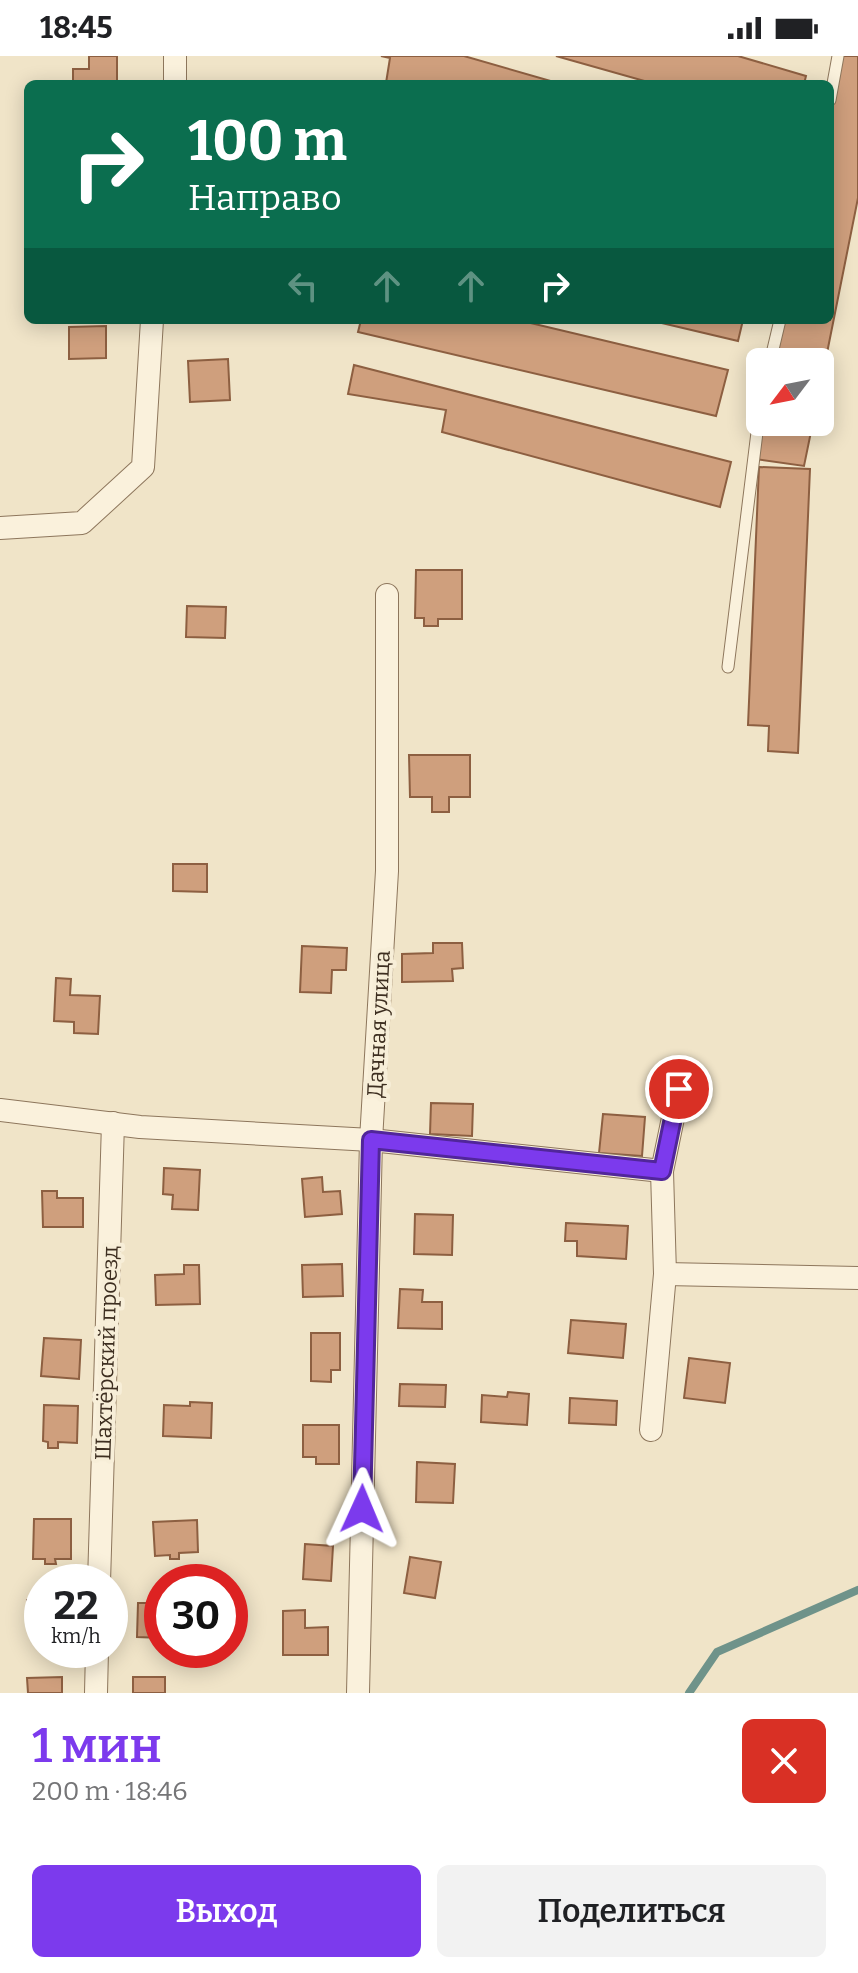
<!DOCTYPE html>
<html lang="ru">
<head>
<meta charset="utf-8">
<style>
  :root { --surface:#fff; --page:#f2f2f2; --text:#202124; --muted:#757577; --accent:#7c3aed }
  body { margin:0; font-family:Bitter,serif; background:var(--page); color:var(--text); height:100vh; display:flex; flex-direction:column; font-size:30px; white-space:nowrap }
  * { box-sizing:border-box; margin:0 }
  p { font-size:26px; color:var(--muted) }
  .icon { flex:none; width:44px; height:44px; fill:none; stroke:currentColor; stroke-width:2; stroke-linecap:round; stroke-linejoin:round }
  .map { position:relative; height:1637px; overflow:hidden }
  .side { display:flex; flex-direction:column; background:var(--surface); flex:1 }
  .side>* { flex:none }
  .banner { position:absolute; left:24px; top:24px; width:810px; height:244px; border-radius:12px; box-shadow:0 4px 20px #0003; background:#0b6e4f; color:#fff; overflow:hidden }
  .needle { width:52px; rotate:238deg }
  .fabs { position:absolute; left:746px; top:292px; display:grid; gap:16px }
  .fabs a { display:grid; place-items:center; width:88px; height:88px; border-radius:12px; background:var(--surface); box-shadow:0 4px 20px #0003; font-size:40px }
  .speed { position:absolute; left:24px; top:1508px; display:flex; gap:16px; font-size:40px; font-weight:700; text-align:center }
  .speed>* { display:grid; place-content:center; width:104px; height:104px; border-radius:50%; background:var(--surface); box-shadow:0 4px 20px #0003; line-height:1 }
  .speed small { font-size:20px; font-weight:400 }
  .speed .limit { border:12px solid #d22; background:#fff; color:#111 }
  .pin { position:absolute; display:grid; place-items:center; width:68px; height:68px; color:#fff; margin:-34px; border:4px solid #fff; border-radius:50%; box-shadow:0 2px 8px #0007 }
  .me { position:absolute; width:88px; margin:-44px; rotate:1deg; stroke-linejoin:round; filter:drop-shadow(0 0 6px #0008) }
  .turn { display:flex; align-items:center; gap:28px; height:168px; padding:0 32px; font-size:36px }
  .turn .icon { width:104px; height:104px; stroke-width:2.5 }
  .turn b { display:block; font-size:56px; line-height:68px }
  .lanes { display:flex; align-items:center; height:76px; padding:0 32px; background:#0003; justify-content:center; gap:40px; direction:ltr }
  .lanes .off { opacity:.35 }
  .round { display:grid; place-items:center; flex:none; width:84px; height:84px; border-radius:12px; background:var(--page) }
  .summary { display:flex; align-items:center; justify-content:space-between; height:136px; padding:0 32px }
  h1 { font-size:48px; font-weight:600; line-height:60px; color:var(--accent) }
  .cta { display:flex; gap:16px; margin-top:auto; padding:16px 32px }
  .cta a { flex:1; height:92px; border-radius:12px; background:var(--accent); color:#fff; font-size:32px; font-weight:600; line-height:92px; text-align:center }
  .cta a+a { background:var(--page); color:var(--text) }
  .status { display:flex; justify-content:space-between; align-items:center; height:56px; padding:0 40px; background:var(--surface); direction:ltr }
  .status svg { height:22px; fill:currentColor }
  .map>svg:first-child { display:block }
</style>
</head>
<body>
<div class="status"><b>18:45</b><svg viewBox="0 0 49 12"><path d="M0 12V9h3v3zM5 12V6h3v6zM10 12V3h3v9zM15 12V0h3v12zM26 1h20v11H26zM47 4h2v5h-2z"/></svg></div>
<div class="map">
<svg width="858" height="1637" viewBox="0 0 858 1637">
  <rect width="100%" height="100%" fill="#f0e4c8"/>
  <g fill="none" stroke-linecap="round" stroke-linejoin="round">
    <path stroke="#6f938a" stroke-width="8" d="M689,1637L717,1596L858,1534"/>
  </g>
  <g fill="#cf9f7d" stroke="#8d5f41" stroke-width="2">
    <path d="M89,0H117V28H73V13H89Z"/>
    <path d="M381,0H464L561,28H388L386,27L390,2Z"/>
    <path d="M556,0H738L806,20L804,28H655Z"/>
    <path d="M838,0H858V142L820,332V306H775L784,264H830V39Z"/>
    <path d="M361,264H518L728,314L716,360L358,276Z"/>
    <path d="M649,264H743L738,285Z"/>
    <path d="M106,270V302L69,303V271Z"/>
    <path d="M228,303L230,344L190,346L188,305Z"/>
    <path d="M354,309L731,406L720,451L442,376L446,354L348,338Z"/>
    <path d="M763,366H813L804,410L755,403Z"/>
    <path d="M759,411L810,413L798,697L768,695L769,670L748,669Z"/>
    <path d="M416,514H462V563H438V570H424V562H415Z"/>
    <path d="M187,550L226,551L225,582L186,581Z"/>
    <path d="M409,699H470V741H449V756H432V741H410Z"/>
    <path d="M173,808H207V836L173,835Z"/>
    <path d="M433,887H462L463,912L452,913L453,925L402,926V898L433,897Z"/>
    <path d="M302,890L347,892L346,914H332L331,937L300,936Z"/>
    <path d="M56,922L71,923L70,939L100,940L98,978L74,977V966L54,965Z"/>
    <path d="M431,1047L473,1048L472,1080L430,1078Z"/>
    <path d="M603,1058L645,1061L642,1100L599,1097Z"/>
    <path d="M164,1112L200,1114L198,1154L172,1153L173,1139L163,1138Z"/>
    <path d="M322,1121L323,1136L340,1135L342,1158L305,1161L302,1123Z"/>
    <path d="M42,1135H57V1142H83V1171H43Z"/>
    <path d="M415,1158L453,1159L452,1199L414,1198Z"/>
    <path d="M566,1167L628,1170L626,1203L577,1200V1185H565Z"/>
    <path d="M342,1208L343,1240L303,1241L302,1209Z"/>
    <path d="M184,1209H199L200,1248L156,1249L155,1219L184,1218Z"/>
    <path d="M400,1233L423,1234L422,1246H442V1273L398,1272Z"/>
    <path d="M571,1264L626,1268L623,1302L568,1297Z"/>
    <path d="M311,1277H340V1314H331V1326L311,1325Z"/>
    <path d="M44,1282L81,1284L79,1323L41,1320Z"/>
    <path d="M689,1302L730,1307L725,1347L684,1342Z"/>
    <path d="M400,1328L446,1329L445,1351L399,1350Z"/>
    <path d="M508,1336L529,1338L527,1369L481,1366L482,1339L507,1341Z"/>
    <path d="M570,1342L617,1345L616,1369L569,1367Z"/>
    <path d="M190,1346L212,1347L211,1382L163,1380L164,1349L190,1350Z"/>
    <path d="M44,1349L78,1350L77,1387L58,1386V1392H48V1386L43,1385Z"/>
    <path d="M303,1369H339V1408H316V1401H303Z"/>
    <path d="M417,1406L455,1408L453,1447L416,1446Z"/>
    <path d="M34,1463H71V1503H55L56,1508H45V1503H33Z"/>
    <path d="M197,1464L198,1496L179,1497V1503H170V1499L155,1500L153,1466Z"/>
    <path d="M305,1488L333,1490L331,1525L303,1523Z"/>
    <path d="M410,1501L441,1506L435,1542L404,1537Z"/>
    <rect x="27" y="1544" width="15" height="27"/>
    <path d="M138,1547H162V1582L137,1581Z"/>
    <path d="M305,1554V1572L328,1571V1599H283V1555Z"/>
    <path d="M62,1621V1637H28L27,1622Z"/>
    <rect x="133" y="1621" width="32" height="16"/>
  </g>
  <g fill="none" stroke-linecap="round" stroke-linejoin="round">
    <g stroke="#8d765c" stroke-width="13">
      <g id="lane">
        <path d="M830,44L838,0"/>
        <path d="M770,306L780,264"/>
        <path d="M728,611L760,352"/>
      </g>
    </g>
    <g stroke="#8d765c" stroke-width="24">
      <g id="street">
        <path d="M175,0V28"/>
        <path d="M0,472L82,467L143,411L152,264"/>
        <path d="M0,1054L140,1071L371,1084L662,1115"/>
        <path d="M665,1218L858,1222"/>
        <path d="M651,1374L665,1218L662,1115L679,1033"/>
        <path d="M99,1526L113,1067"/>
        <path d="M96,1637L97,1594"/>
        <path d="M358,1637L371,1084L387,815V539"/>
      </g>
    </g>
    <use href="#lane" stroke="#faf1dc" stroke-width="11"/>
    <use href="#street" stroke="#faf1dc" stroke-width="22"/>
  </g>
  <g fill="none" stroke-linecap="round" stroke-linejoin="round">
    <g stroke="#51269a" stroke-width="20">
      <path id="route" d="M362,1453L371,1084L662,1115L679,1033"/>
    </g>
    <use href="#route" stroke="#7c3aed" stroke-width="14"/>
  </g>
  <g text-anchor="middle" stroke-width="8" stroke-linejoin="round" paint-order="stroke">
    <g font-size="22" fill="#3d2e20" stroke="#f7eed8">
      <text transform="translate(378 968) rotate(-87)" y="8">Дачная улица</text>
      <text transform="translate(106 1297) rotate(-88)" y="8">Шахтёрский проезд</text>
    </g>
  </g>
</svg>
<div class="fabs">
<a><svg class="needle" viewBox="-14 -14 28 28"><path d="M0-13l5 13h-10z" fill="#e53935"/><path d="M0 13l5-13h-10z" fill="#757577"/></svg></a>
</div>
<div class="speed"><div>22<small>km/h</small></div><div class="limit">30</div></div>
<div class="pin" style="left:679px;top:1033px;background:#d93025"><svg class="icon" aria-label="arrive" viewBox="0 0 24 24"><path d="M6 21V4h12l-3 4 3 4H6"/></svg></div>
<svg class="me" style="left:362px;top:1453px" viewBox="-20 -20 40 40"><path d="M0-17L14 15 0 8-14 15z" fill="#7c3aed" stroke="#fff" stroke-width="4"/></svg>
<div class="banner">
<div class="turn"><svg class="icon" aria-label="right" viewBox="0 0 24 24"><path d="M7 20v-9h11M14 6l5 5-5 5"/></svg><div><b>100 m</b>Направо</div></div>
<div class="lanes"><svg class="icon off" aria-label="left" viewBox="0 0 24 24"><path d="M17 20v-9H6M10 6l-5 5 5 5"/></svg><svg class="icon off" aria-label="ahead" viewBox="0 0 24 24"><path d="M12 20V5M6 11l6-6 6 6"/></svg><svg class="icon off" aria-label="ahead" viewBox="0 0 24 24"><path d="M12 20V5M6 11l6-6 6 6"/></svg><svg class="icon" aria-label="right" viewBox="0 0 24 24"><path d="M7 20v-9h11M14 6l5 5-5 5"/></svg></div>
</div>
</div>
<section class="side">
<div class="summary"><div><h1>1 мин</h1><p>200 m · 18:46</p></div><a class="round" style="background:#d93025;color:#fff"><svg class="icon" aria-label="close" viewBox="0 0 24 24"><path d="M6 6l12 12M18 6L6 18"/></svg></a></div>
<div class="cta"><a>Выход</a><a>Поделиться</a></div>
</section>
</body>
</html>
